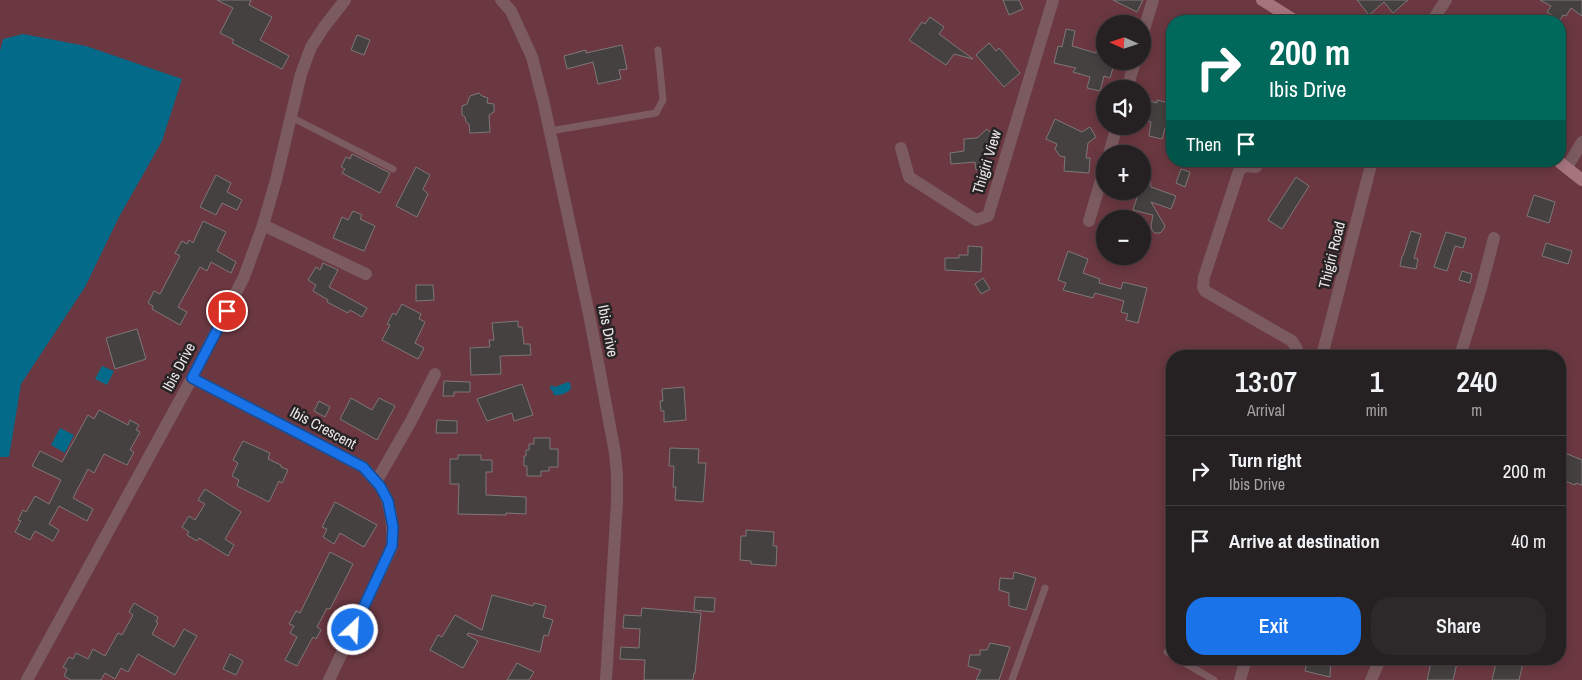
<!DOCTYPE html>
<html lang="en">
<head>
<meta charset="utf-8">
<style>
  :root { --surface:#252122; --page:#2d292a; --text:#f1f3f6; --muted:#a3a3a5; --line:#423e40; --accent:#1a73e8 }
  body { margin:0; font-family:"Archivo Narrow",sans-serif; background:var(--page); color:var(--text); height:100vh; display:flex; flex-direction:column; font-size:19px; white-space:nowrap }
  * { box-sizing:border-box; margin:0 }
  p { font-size:16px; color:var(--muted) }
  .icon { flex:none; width:28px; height:28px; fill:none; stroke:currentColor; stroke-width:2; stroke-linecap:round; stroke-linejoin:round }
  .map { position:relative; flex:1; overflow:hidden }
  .sheet { position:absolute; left:1166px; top:350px; width:400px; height:315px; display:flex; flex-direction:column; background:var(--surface); border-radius:20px; box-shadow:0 2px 12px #0003,0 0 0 1px var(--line) }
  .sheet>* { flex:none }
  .banner { position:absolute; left:1166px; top:15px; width:400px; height:152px; border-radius:20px; box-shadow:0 2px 12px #0003,0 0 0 1px var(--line); background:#00695c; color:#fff; overflow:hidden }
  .needle { width:32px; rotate:273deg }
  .fabs { position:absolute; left:1096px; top:15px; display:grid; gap:10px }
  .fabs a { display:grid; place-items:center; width:55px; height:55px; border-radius:50%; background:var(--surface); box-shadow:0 2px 12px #0003,0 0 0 1px var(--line); font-size:25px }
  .pin { position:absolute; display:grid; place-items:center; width:42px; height:42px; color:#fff; margin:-21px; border:2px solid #fff; border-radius:50%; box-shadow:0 1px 5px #0007 }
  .me { position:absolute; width:55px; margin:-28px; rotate:25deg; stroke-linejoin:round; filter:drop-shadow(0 0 4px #0008) }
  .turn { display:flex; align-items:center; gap:18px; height:105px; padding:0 20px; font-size:22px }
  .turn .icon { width:65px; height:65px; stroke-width:2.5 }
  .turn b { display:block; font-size:35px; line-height:42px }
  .then { display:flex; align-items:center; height:48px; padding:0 20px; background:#0003; gap:10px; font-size:19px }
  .eta { display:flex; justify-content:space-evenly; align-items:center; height:85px; text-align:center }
  .eta b { font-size:30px; font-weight:600; line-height:35px }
  .button { display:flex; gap:10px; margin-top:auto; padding:10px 20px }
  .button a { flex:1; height:58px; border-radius:20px; background:var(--accent); color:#fff; font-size:20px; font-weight:600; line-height:58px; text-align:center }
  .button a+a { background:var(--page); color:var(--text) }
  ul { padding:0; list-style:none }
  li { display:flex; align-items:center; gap:15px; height:70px; padding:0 20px; border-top:1px solid var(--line) }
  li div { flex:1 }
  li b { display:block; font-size:19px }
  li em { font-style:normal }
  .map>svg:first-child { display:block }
</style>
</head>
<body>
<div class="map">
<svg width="1582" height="680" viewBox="0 0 1582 680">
  <rect width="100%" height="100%" fill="#312c2d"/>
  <path fill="#6b3841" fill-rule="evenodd" d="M0,0H1582V680H0ZM1172,21H1560V161H1172ZM1105,24H1142V61H1105ZM1105,89H1142V126H1105ZM1105,154H1142V191H1105ZM1105,219H1142V256H1105ZM1172,356H1560V659H1172Z"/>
  <g fill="#046a8a">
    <path d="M23,34L86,46L182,79L162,141L119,217L85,287L21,384L9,457H0V51L3,39Z"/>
    <path d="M102,366L114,371L107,385L95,379Z"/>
    <path d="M568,382L570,383L571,388C569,393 559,396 554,395L552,390L550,389L551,385L555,387Z"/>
    <path d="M60,428L74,435L65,453L51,445Z"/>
  </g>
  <g fill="#464141" stroke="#7d7778">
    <path d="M217,0H251L249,5L272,17L260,40L289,56L282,69L232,43L234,40L220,33L233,8Z"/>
    <path d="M1003,0H1019L1023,9L1009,15Z"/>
    <path d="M1113,0H1143L1137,12Z"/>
    <path d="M1357,0H1408L1393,13L1384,2L1369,15Z"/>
    <path d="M1540,0H1582V16L1571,8L1566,16L1563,15L1560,20L1547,12L1551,6Z"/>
    <path d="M930,17L944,27L939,34L973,59L954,54L946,65L909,40L922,22L925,24Z"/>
    <path d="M1066,29L1075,31L1072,46L1096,53L1102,31L1105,32V61H1115L1110,78L1104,76L1100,91L1087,88L1090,77L1073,72L1076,68L1054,63L1058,46L1062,47Z"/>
    <path d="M357,35L370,40L364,55L351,50Z"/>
    <path d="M989,43L996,51L999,48L1020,73L1004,87L976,55Z"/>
    <path d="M622,45L627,69L619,70L621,79L598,84L593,62L567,69L564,56L586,50V53Z"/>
    <path d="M479,93L482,96L488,98L487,103L494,104V112L489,115L490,132L470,133L469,124L466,122L465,117L462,115V106L467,104L470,96Z"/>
    <path d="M1147,100L1157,103V100L1172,104V130L1165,128L1162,139L1149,136L1151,122L1142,119Z"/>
    <path d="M1055,119L1082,132L1090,127L1096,137L1088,143L1086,158H1090L1089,173L1064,171L1065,157L1060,156L1055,149L1057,144L1046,139Z"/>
    <path d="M987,129L994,137L986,143L988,170H976L975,162L951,164L950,153L964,151V139L977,138Z"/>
    <path d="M352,154L390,173L380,193L342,173L345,169L341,167L346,157L350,159Z"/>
    <path d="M1142,166H1146L1151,187L1176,196L1171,209L1151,202L1165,226L1163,230L1160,233H1155L1152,230L1151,226L1153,215L1133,210L1139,191H1142Z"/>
    <path d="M416,167L430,175L423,189L428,194L417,217L396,206Z"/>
    <path d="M1181,169L1190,172L1185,187L1176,183Z"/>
    <path d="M216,175L231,183L227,192L242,200L237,210L222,203L216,215L200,207Z"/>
    <path d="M1296,177L1309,186L1282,229L1268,220Z"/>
    <path d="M1534,195L1555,202L1549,223L1527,216Z"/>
    <path d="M353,211L362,215L360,219L375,226L364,251L333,238L342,217L348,220Z"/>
    <path d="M203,221L226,232L217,251L236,262L231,273L211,262L207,271L200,267L178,307L187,312L180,325L152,309L153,306L148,303L154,291L160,294L180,256L175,253L182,241L187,244L189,240L193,243Z"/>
    <path d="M1411,231L1421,234L1414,258L1418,259L1416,269L1400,266L1402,256H1403Z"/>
    <path d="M1446,232L1466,238L1463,248L1455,246L1447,271L1434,267Z"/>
    <path d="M1546,243L1572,251L1568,264L1542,256Z"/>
    <path d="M968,246L982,247L981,272L945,270V258H959V255H968Z"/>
    <path d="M1068,251L1088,259L1083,273L1100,279L1099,283L1121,289L1123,282L1147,288L1138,323L1126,320L1128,314L1121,312L1124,301L1095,293L1093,298L1063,290L1066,283L1058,280Z"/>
    <path d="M323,263L338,270L329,287L367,308L362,317L350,310L348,313L327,302L328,300L313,291L316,285L308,280L316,267L320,270Z"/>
    <path d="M1462,271L1472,274L1470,283L1459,280Z"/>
    <path d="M983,278L990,289L981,294L975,284Z"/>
    <path d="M416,285H433L434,300L416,301Z"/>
    <path d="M402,304L421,314L419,319L425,322L415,343L424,348L418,359L382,340L390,325L387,324L393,313L396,315Z"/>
    <path d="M518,321V327H522L524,344H530L531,355L500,356L501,374L471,375L470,348L490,347L489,340H494L492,323Z"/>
    <path d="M137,329L146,359L115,369L106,338Z"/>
    <path d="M444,381L470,382V392H454V396H443Z"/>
    <path d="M522,384L533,415L514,421L512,413L487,421L477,399Z"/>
    <path d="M684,387L686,420L664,422V411H661L660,401H663L662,389Z"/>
    <path d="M351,398L372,410L379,398L395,406L377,440L340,419Z"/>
    <path d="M319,401L330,407L325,417L314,411Z"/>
    <path d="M99,410L128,425L130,420L139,425L136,430L140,432L130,450L134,452L127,465L104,454L94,473L88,469L73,498L93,509L87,521L59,506L49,524L59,530L53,541L35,531L30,540L15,532L21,521L18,520L23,510L26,512L35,496L49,504L61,480L32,466L40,451L62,462L88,415L94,419Z"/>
    <path d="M437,420L457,421V433H436Z"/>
    <path d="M534,438H550V449H558V467H549V471H541V476H527V466H524V456H526V450H529V444H534Z"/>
    <path d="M243,441L270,453L268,459L281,465V467L288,470L282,483L279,481L269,502L237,486L239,480L232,476L238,463L233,460Z"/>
    <path d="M670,448L699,449L698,463H706L703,502L675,500L676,487H673L674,466H669Z"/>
    <path d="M1560,451L1582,460V485L1576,483L1575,485L1560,479Z"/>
    <path d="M458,455H481V460H492V472H486V495L526,497V514L506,513V515L458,514L459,484H450V459H458Z"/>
    <path d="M205,489L241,512L225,539L234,545L228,556L199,538L197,541L187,535L189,532L182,527L189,516L195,520L205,504L198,500Z"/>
    <path d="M335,502L377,525L364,547L340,533L334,544L323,537L327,529L322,527Z"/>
    <path d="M746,530L774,532L773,546H777L776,566L751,564V561L740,560L741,536H746Z"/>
    <path d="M330,552L353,564L330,609L327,608L317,627L321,630L316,639L313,637L297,666L285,660L297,637L290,633L294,626L289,624L296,611L300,613Z"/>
    <path d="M1014,572L1036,578L1026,610L1009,606V593L999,590L1000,578L1013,579Z"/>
    <path d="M492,595L533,606L534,603L546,606L543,617L553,620L548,636L544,635L540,652L468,633L467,635L478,641L463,668L430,650L438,635L442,637L455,615L482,630Z"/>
    <path d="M695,597L715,598L714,612L694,610Z"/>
    <path d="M134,603L158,617L156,622L158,623L152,634L174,647L184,629L197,636L175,675L138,654L128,672L121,668L115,679L105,673L101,680H71L64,676L67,669L63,667L69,657L73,659L76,653L88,659L93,649L105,656L118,633L122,635L133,615L129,612Z"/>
    <path d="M642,608L701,613L695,673H694L693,680H644L645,660L620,659L621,647L639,648L640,629L623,628L624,615L641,616Z"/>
    <path d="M990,643L1010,647L999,680H976L981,670L968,666L970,655H980V650H987Z"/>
    <path d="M230,654L243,661L236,675L223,669Z"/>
    <path d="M1308,659H1331L1330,677L1305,671Z"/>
    <path d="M1432,659H1458L1453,680H1427Z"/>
    <path d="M1497,659H1524L1519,680H1492Z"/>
    <path d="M517,663L534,672L529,680H507Z"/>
  </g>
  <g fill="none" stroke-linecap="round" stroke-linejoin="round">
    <g stroke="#7b5b60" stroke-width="7">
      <path d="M291,117L393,169"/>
      <path d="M550,131L656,113L663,100L658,50"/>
      <path d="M1167,652L1172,655"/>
      <path d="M1178,659L1214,680"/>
      <path d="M1012,680L1045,588"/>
    </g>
    <g stroke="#7b5b60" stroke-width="12">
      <path d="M501,0L511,11L532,57L544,104L589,314L615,453L617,476V502L606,680"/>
      <path d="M1432,21L1446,0"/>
      <path d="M1142,36L1153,0"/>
      <path d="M1127,89L1135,61"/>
      <path d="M901,148L909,177L976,220L988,216L1053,0"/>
      <path d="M1109,154L1117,126"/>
      <path d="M1256,167L1245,166L1239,171L1204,277L1203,287L1205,291L1292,341L1297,349L1296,356"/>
      <path d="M1567,167L1582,142"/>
      <path d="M1089,221L1105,167"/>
      <path d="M263,225L366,274"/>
      <path d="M1322,356L1372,161"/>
      <path d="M1460,356L1481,288L1494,238"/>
      <path d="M192,378L363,467C368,473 374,479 379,485C392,502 393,526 392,547L329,680"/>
      <path d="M376,482L411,421L435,374"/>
      <path d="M27,680L192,378L244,277L263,225L276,180L301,74L311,47L324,27L345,0"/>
      <path d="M1240,680L1246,659"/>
      <path d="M1371,680L1380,659"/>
    </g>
    <g stroke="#a6747c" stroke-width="12">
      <path d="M1262,0L1296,21"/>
      <path d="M1558,161L1582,180"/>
    </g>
  </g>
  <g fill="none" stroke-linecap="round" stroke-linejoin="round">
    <g stroke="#114b97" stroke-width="12">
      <path id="route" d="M227,311L192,378L363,467L380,486L388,501L393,527L392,546L353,630"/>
    </g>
    <use href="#route" stroke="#1a73e8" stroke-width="9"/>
  </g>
  <g text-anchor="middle" stroke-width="5" stroke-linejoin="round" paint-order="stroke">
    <g font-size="15" fill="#ece8e9" stroke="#272223">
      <text transform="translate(987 162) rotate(-73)" y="5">Thigiri View</text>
      <text transform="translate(1332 255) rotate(-76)" y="5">Thigiri Road</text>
      <text transform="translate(608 331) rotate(79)" y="5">Ibis Drive</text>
      <text transform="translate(179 367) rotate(-62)" y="5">Ibis Drive</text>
      <text transform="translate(323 428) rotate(28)" y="5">Ibis Crescent</text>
    </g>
  </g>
</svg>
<div class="fabs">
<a><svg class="needle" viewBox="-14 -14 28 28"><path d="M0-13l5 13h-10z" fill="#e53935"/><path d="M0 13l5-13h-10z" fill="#a3a3a5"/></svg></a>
<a><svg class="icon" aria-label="sound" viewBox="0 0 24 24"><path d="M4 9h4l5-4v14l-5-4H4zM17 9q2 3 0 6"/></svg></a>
<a>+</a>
<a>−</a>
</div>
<div class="pin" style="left:227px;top:311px;background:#d93025"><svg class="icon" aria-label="arrive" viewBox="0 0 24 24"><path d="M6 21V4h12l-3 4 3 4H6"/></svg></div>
<svg class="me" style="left:353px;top:630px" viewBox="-20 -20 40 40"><circle r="17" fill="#1a73e8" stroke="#fff" stroke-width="3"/><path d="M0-11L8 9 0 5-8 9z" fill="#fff"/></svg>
<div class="banner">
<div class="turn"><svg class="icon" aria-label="right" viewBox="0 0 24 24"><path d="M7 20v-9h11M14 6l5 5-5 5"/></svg><div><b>200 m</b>Ibis Drive</div></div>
<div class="then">Then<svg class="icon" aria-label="arrive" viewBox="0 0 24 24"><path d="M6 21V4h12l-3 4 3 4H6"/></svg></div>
</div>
<section class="sheet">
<div class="eta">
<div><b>13:07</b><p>Arrival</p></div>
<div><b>1</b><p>min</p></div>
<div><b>240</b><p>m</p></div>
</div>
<ul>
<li><svg class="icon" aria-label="right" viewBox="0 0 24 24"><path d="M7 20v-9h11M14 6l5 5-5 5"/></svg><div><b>Turn right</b><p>Ibis Drive</p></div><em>200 m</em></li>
<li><svg class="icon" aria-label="arrive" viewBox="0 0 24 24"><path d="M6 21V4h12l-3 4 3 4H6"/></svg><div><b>Arrive at destination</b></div><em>40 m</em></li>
</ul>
<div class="button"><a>Exit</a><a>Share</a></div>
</section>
</div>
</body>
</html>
